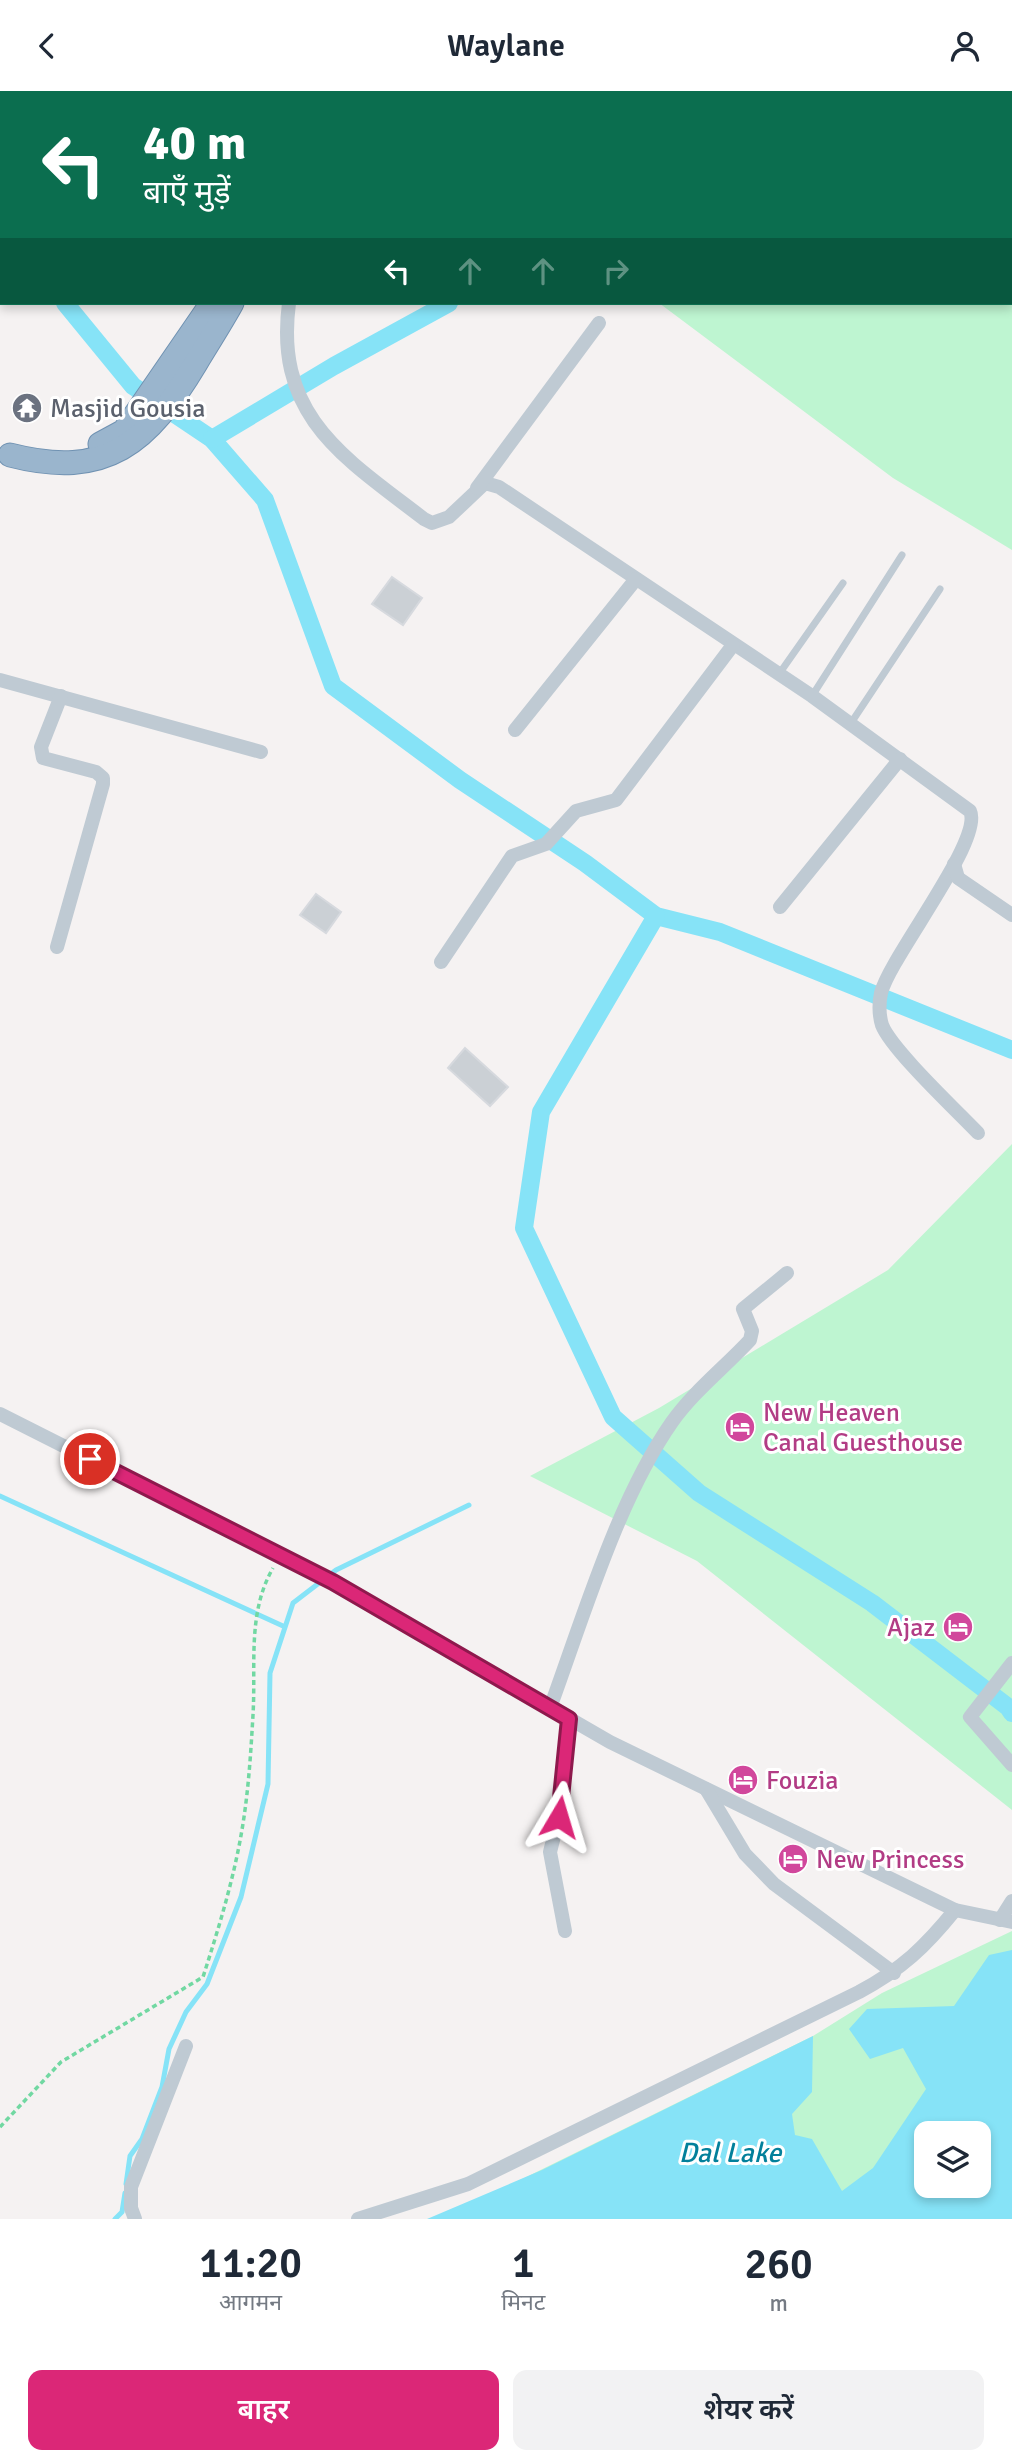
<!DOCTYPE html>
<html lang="hi">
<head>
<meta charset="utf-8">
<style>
  :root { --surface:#fff; --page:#f2f2f3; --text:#1f2937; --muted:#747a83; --accent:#db2777 }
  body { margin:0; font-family:Signika,"Noto Sans Devanagari",sans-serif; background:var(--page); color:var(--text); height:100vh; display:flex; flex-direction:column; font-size:26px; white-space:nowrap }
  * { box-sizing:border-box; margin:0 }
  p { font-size:23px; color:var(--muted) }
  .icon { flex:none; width:38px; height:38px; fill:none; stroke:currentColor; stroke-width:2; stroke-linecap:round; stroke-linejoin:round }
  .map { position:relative; height:2128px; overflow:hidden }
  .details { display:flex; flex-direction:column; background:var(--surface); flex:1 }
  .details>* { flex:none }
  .top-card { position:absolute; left:0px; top:0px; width:1013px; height:214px; box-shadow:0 4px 10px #0003; background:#0b6e4f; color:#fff; overflow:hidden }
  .tools { position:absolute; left:914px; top:2030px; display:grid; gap:14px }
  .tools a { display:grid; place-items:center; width:77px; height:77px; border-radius:14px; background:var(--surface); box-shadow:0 4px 10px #0003; font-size:35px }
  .pin { position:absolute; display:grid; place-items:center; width:60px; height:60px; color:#fff; margin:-30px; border:4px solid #fff; border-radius:50%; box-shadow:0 2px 7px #0007 }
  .me { position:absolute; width:77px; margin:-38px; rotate:7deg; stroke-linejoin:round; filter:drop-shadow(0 0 5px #0008) }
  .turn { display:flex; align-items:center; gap:24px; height:147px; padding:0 28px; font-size:32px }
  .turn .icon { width:91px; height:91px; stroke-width:2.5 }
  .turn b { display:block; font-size:49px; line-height:60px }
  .lanes { display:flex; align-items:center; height:66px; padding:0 28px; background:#0003; justify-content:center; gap:35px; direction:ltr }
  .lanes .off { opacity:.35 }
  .eta { display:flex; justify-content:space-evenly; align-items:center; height:119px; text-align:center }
  .eta b { font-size:42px; font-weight:600; line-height:49px }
  .primary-button { display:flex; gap:14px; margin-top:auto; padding:14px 28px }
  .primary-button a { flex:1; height:80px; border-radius:14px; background:var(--accent); color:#fff; font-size:28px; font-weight:600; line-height:80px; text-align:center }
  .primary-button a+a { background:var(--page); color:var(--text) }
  header { display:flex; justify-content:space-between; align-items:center; height:91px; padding:0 28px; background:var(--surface); font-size:32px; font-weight:600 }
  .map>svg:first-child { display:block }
</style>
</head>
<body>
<header><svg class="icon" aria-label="back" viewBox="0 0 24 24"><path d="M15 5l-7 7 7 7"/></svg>Waylane<svg class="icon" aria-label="person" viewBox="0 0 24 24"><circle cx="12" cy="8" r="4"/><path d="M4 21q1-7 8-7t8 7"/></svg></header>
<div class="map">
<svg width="1012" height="2128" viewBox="0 0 1012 2128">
  <rect width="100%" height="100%" fill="#f5f2f2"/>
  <g fill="#bef5d1" fill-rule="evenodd">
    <path d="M1012,189V459L893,387L659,212H1012Z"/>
    <path d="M1012,1053V1719L697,1470L530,1385L659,1317L888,1179Z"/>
    <path d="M1012,1840V2128H441L813,1945L882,1902ZM926,2042H978V2095H926Z"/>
  </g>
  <path fill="#86e3f7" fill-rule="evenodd" d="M1012,1859V2128H427L542,2079L813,1945L812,2001L792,2023L795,2044L812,2048L842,2100L873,2077L926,1998L903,1957L870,1968L849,1938L867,1918L954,1915L989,1864ZM926,2042H978V2095H926Z"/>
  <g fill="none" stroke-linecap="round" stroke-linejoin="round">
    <g stroke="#86e3f7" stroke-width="5">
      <path d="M0,1405L283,1535"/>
      <path d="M126,2093L130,2065L142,2048L162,1996L169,1958L186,1921L207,1893L241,1806L268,1693L270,1582L293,1512L336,1479L469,1414"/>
      <path d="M115,2128L122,2121L125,2102"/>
    </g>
    <g stroke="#86e3f7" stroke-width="18">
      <path d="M0,111L2,113"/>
      <path d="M65,212L133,295L212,348L265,409L333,595L460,689L585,772L656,825L720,841L1012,959"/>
      <path d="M212,348L334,275L449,212"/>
      <path d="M656,825L541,1021L524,1137L613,1326L699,1402L872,1512L1008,1616L1012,1622"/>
    </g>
  </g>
  <g fill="#cbd0d5" stroke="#d6d9de" stroke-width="2">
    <path d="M392,486L422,507L403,534L372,513Z"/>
    <path d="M316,803L341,821L326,842L300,824Z"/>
    <path d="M465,957L508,996L490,1015L448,977Z"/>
  </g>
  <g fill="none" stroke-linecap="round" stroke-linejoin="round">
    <g stroke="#7092b2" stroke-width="25">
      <g id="trunk">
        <path d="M371,2L373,0"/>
        <path d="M400,2L401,0"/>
        <path d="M100,353L124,340L212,212"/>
        <path d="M10,364C107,389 148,352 196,272C208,252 221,232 232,212"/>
      </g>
    </g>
    <path stroke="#71d8a2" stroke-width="3.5" stroke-dasharray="5 3.5" stroke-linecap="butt" d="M0,2036L61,1971L203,1886C220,1833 236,1781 244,1726C249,1692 251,1658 253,1624C256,1574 247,1522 273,1477"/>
    <g stroke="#bfcad3" stroke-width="7">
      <path d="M779,583L843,492"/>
      <path d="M812,605L902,464"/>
      <path d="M851,632L940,498"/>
    </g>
    <g stroke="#bfcad3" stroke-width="14">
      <path d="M550,2L552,0"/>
      <path d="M289,212C274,326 345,367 424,428L432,432L449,426L485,392L499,396L812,605L970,720C984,749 890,866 881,902C879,912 879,924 882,934C891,958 957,1020 978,1042"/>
      <path d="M477,397L599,232"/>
      <path d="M0,589L261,661"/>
      <path d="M515,639L636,488"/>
      <path d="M954,773L958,787L1012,824"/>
      <path d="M780,816L900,668"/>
      <path d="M57,856L103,693V687L96,681L43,667L41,656L61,605"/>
      <path d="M441,871L512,765L546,753L576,720L616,709L733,554"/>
      <path d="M0,1323L333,1491L610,1651L955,1819L1012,1831"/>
      <path d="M1012,1572L970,1626L1012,1674"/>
      <path d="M550,1617C583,1527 618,1408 672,1331C693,1301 725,1276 750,1249L752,1240L743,1218L787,1182"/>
      <path d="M706,1698L745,1763L774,1793L894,1882"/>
      <path d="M1000,1829L1012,1810"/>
      <path d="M565,1840L550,1761L561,1717L569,1628"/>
      <path d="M135,2128L131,2117V2096L186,1955"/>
      <path d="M358,2128L468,2093L859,1901C902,1878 925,1856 955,1819"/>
    </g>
    <use href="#trunk" stroke="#9ab5cd" stroke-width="23"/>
  </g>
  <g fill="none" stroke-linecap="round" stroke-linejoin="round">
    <g stroke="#8e194d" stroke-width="18">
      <path id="route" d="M90,1368L333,1491L569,1628L559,1726"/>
    </g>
    <use href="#route" stroke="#db2777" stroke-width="12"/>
  </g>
  <defs>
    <g id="temple-disc" transform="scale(1.575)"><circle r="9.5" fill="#6b7280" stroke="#fff"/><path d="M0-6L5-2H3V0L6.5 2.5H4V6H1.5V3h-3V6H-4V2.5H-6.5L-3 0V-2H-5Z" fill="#fff"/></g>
    <g id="hotel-disc" transform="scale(1.575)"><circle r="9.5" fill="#d1479c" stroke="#fff"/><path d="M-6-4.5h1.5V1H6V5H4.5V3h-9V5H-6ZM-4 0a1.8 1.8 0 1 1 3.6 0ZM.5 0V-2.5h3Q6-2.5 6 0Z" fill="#fff"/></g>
  </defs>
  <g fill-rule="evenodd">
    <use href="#temple-disc" x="27" y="317"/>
    <use href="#hotel-disc" x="740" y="1336"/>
    <use href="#hotel-disc" x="958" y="1536"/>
    <use href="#hotel-disc" x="743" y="1689"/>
    <use href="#hotel-disc" x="793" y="1768"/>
  </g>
  <g text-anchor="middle" stroke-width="6" stroke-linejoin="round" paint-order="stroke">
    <g font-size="26" fill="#5b616d" stroke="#fff" text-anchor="start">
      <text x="50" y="326">Masjid Gousia</text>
    </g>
    <g font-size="26" fill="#b23c85" stroke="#fff" text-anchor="start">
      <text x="763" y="1330">New Heaven<tspan x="763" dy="30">Canal Guesthouse</tspan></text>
      <text x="935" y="1545" text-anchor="end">Ajaz</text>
      <text x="766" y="1698">Fouzia</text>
      <text x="816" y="1777">New Princess</text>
    </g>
    <g font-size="28" font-style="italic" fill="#03809b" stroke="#fff">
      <text x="730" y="2071">Dal Lake</text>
    </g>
  </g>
</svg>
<div class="tools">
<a><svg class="icon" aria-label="layers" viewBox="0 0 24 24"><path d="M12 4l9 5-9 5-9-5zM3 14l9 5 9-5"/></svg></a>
</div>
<div class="pin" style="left:90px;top:1368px;background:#d93025"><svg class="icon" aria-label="arrive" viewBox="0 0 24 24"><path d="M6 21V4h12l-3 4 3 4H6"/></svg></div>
<svg class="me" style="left:559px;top:1726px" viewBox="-20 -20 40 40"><path d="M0-17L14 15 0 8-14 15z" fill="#db2777" stroke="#fff" stroke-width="4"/></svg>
<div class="top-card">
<div class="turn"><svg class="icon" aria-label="left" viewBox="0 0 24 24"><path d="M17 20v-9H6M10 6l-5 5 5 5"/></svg><div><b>40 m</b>बाएँ मुड़ें</div></div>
<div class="lanes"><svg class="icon" aria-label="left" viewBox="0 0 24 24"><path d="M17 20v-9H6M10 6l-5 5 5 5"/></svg><svg class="icon off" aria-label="ahead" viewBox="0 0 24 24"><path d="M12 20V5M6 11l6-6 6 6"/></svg><svg class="icon off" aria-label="ahead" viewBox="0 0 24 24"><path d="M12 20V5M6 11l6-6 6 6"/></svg><svg class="icon off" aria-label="right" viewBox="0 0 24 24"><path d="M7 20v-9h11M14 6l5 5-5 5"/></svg></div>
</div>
</div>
<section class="details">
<div class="eta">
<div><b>11:20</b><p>आगमन</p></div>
<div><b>1</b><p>मिनट</p></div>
<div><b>260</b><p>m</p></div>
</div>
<div class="primary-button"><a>बाहर</a><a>शेयर करें</a></div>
</section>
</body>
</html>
